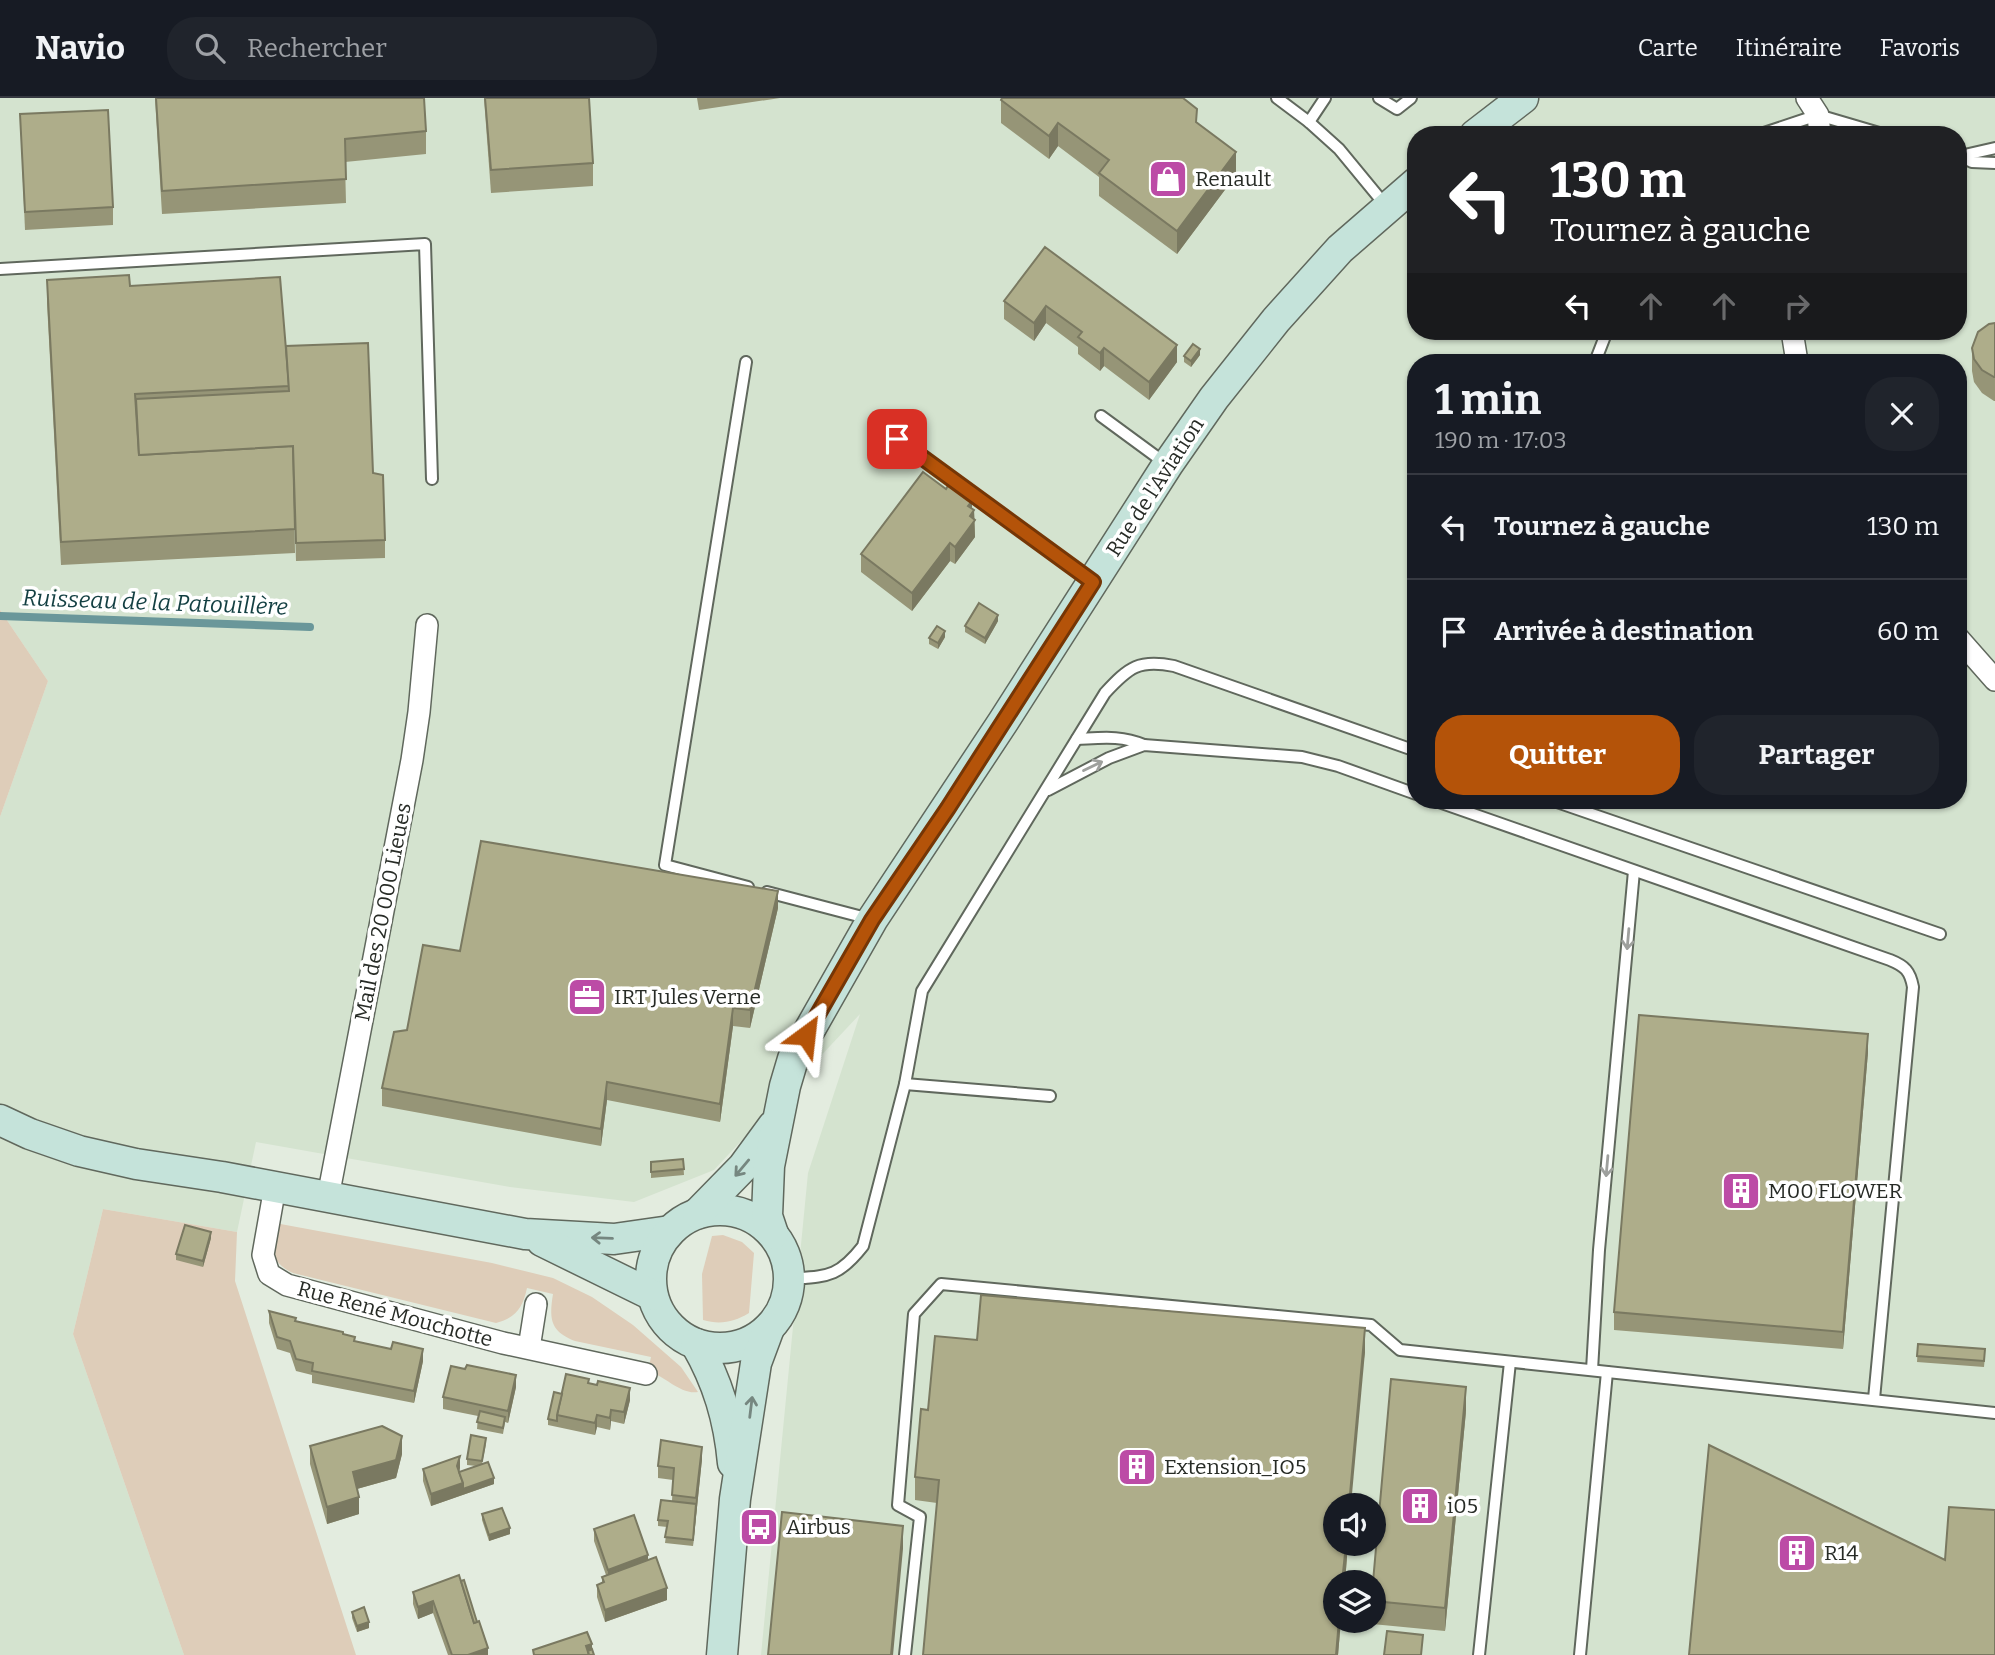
<!DOCTYPE html>
<html lang="fr">
<head>
<meta charset="utf-8">
<style>
  :root { --surface:#171b24; --page:#20242c; --text:#f1f3f6; --muted:#9ea1a6; --line:#363941; --accent:#b45309 }
  body { margin:0; font-family:Bitter,serif; background:var(--page); color:var(--text); height:100vh; display:flex; flex-direction:column; font-size:26px; white-space:nowrap }
  * { box-sizing:border-box; margin:0 }
  p { font-size:23px; color:var(--muted) }
  .icon { flex:none; width:38px; height:38px; fill:none; stroke:currentColor; stroke-width:2; stroke-linecap:round; stroke-linejoin:round }
  .map { position:relative; flex:1; overflow:hidden }
  .sheet { position:absolute; left:1407px; top:256px; width:560px; height:455px; display:flex; flex-direction:column; background:var(--surface); border-radius:28px; box-shadow:0 2px 5px #0004 }
  .sheet>* { flex:none }
  .guide { position:absolute; left:1407px; top:28px; width:560px; height:214px; border-radius:28px; box-shadow:0 2px 5px #0004; background:#202124; color:#fff; overflow:hidden }
  .controls { position:absolute; left:1323px; top:1395px; display:grid; gap:14px }
  .controls a { display:grid; place-items:center; width:63px; height:63px; border-radius:50%; background:var(--surface); box-shadow:0 2px 5px #0004; font-size:35px }
  .pin { position:absolute; display:grid; place-items:center; width:60px; height:60px; color:#fff; margin:-30px; border-radius:14px; box-shadow:0 4px 10px #0006 }
  .me { position:absolute; width:77px; margin:-38px; rotate:30deg; stroke-linejoin:round; filter:drop-shadow(0 0 5px #0008) }
  .turn { display:flex; align-items:center; gap:24px; height:147px; padding:0 28px; font-size:32px }
  .turn .icon { width:91px; height:91px; stroke-width:2.5 }
  .turn b { display:block; font-size:49px; line-height:60px }
  .lanes { display:flex; align-items:center; height:66px; padding:0 28px; background:#0003; justify-content:center; gap:35px; direction:ltr }
  .lanes .off { opacity:.35 }
  .round { display:grid; place-items:center; flex:none; width:74px; height:74px; border-radius:28px; background:var(--page) }
  .headline { display:flex; align-items:center; justify-content:space-between; height:119px; padding:0 28px }
  h1 { font-size:42px; font-weight:700; line-height:52px }
  .primary-button { display:flex; gap:14px; margin-top:auto; padding:14px 28px }
  .primary-button a { flex:1; height:80px; border-radius:28px; background:var(--accent); color:#fff; font-size:28px; font-weight:700; line-height:80px; text-align:center }
  .primary-button a+a { background:var(--page); color:var(--text) }
  ul { padding:0; list-style:none }
  li { display:flex; align-items:center; gap:21px; height:105px; padding:0 28px; border-top:2px solid var(--line) }
  li div { flex:1 }
  li b { display:block; font-size:26px }
  li em { font-style:normal }
  header { display:flex; align-items:center; gap:42px; box-sizing:border-box; height:98px; padding:0 35px; background:var(--surface); border-bottom:2px solid var(--line) }
  header strong { font-size:33px }
  nav { display:flex; gap:38px; margin-inline-start:auto; font-size:24px }
  .search { width:490px; height:63px; background:var(--page); display:flex; align-items:center; gap:18px; box-sizing:border-box; padding:0 24px; border-radius:28px; color:var(--muted); font-size:26px }
  .map>svg:first-child { display:block }
</style>
</head>
<body>
<header>
<strong>Navio</strong>
<div class="search"><svg class="icon" aria-label="search" viewBox="0 0 24 24"><circle cx="10" cy="10" r="6"/><path d="M15 15l6 6"/></svg>Rechercher</div>
<nav><a>Carte</a><a>Itinéraire</a><a>Favoris</a></nav>
</header>
<div class="map">
<svg width="1995" height="1557" viewBox="0 0 1995 1557">
  <rect width="100%" height="100%" fill="#e3ecdf"/>
  <path fill="#d4e3cf" fill-rule="evenodd" d="M0,0H1995V1557H761L808,1075L860,916L714,1072L634,1104L510,1089L256,1044L237,1134L103,1111L73,1236L184,1557H0V719L48,583L0,512ZM1416,37H1958V233H1416ZM1416,264H1958V702H1416ZM1335,1407H1374V1446H1335ZM1335,1484H1374V1522H1335Z"/>
  <g fill="#decdb9">
    <path d="M0,512L48,583L0,719Z"/>
    <path d="M103,1111L237,1134L235,1183L356,1557H184L73,1236Z"/>
    <path d="M275,1125L492,1165L553,1180L592,1199L633,1227L681,1269L698,1294C681,1297 665,1278 648,1273L651,1259L575,1243C550,1233 549,1221 553,1196L527,1190C523,1209 516,1220 496,1225L293,1175C271,1166 268,1146 275,1125Z"/>
    <path d="M723,1137L742,1144L754,1155L749,1215C734,1224 720,1227 703,1222L702,1176L712,1138Z"/>
  </g>
  <g fill="none" stroke-linecap="round" stroke-linejoin="round">
    <path stroke="#6a979a" stroke-width="8" d="M0,518L310,529"/>
    <g stroke="#60685d" stroke-width="14">
      <g id="lane">
        <path d="M1277,0L1309,24L1339,51L1386,108"/>
        <path d="M1379,0L1397,11L1411,0"/>
        <path d="M1309,24L1325,0"/>
        <path d="M1758,37L1818,17L1886,37"/>
        <path d="M1958,57L1972,64L1995,65"/>
        <path d="M1960,58L1995,50"/>
        <path d="M0,171L425,146L432,381"/>
        <path d="M746,264L665,767L748,789"/>
        <path d="M1595,264L1607,233"/>
        <path d="M1101,318L1165,365"/>
        <path d="M897,341L1091,482"/>
        <path d="M1077,641C1101,640 1121,637 1144,647"/>
        <path d="M1048,692L1109,660L1144,647L1302,659L1338,668L1416,696"/>
        <path d="M1433,702L1890,862C1905,868 1910,873 1913,889L1874,1301"/>
        <path d="M1551,702L1940,836"/>
        <path d="M767,794L870,821"/>
        <path d="M905,986L1050,998"/>
        <path d="M789,1181C827,1178 838,1180 863,1148L905,986L922,893L1105,595C1129,569 1139,561 1174,568L1416,653"/>
        <path d="M1592,1272L1599,1152L1634,773"/>
        <path d="M905,1557L920,1419L898,1407L914,1216L941,1186L1371,1227L1400,1252L1995,1315"/>
        <path d="M1479,1557L1510,1264"/>
        <path d="M1580,1557L1607,1274"/>
      </g>
    </g>
    <g stroke="#60685d" stroke-width="24">
      <g id="street">
        <path d="M1807,0L1818,17L1820,37"/>
        <path d="M1792,233L1797,264"/>
        <path d="M1958,540L1995,582"/>
        <path d="M275,1089L263,1157L269,1176L287,1187L503,1245L646,1276"/>
        <path d="M328,1099L412,662L419,614L427,527"/>
        <path d="M529,1250L536,1206"/>
      </g>
    </g>
    <g stroke="#60685d" stroke-width="33">
      <g id="secondary">
        <path d="M1475,37L1523,0"/>
        <path d="M0,1022L30,1036L79,1053L136,1066L222,1079L525,1136L614,1141L670,1133"/>
        <circle cx="720" cy="1181" r="69"/>
        <path d="M698,1115L743,1069L773,1028"/>
        <path d="M773,1136L767,1118L769,1068L785,988L793,961L872,822L1003,624L1168,366L1214,300L1276,222L1340,151L1416,85"/>
        <path d="M542,1143L652,1197"/>
        <path d="M696,1246C718,1284 729,1321 733,1365"/>
        <path d="M722,1557L735,1401L756,1265L769,1230"/>
      </g>
    </g>
    <use href="#lane" stroke="#fff" stroke-width="10"/>
    <use href="#street" stroke="#fff" stroke-width="21"/>
    <use href="#secondary" stroke="#c5e3da" stroke-width="30"/>
  </g>
  <g fill="#969577">
    <path d="M155,0H424L426,33V56L345,64L346,105L162,116Z"/>
    <path d="M484,0H589L593,65V88L491,95Z"/>
    <path d="M697,0H780L699,12Z"/>
    <path d="M1001,2L1197,25L1236,77L1177,156L1099,98V79L1058,48L1049,61L1001,25Z"/>
    <path d="M20,16L113,109V127L25,132Z"/>
    <path d="M1045,149L1177,264L1149,302L1104,268L1100,273L1078,256V249L1046,225L1034,243L1004,221V203Z"/>
    <path d="M47,182L130,188L286,253L373,375L385,442V460L296,463L294,395L295,455L61,467L47,205Z"/>
    <path d="M1995,225V303H1994L1982,295L1974,284L1972,273V250Z"/>
    <path d="M1200,257L1191,269L1184,264V258Z"/>
    <path d="M972,410L974,412L975,439L955,466L950,463L912,513L861,474V456Z"/>
    <path d="M998,523L985,546L965,534V528Z"/>
    <path d="M945,539L938,551L929,546V540Z"/>
    <path d="M778,810L750,930L733,928L720,1024L607,1002L601,1048L382,1008V990L407,932L460,853Z"/>
    <path d="M1868,954L1843,1251L1614,1232V1214Z"/>
    <path d="M683,1061L684,1077L651,1080V1064Z"/>
    <path d="M211,1140L203,1169L176,1162V1156Z"/>
    <path d="M269,1213L296,1223L343,1236L355,1243L423,1263L414,1305L312,1285V1277L296,1273L290,1255L277,1251L269,1225Z"/>
    <path d="M977,1242L1365,1254L1335,1446H1348L1345,1484L1335,1522H1341L1338,1557L937,1405L915,1402V1379L928,1312Z"/>
    <path d="M1918,1246L1985,1258L1984,1269L1917,1264Z"/>
    <path d="M589,1285L630,1302L624,1326L611,1323L610,1332L597,1329L595,1337L548,1327V1321Z"/>
    <path d="M516,1289L508,1325L505,1324L503,1336L477,1331L478,1318L443,1311V1299Z"/>
    <path d="M1466,1313L1445,1533L1372,1526V1522H1374V1484Z"/>
    <path d="M486,1346L482,1366L494,1386L431,1408L423,1383V1371L460,1370L459,1374L476,1368L467,1367V1361Z"/>
    <path d="M310,1348L402,1356L396,1380L357,1391L359,1416L327,1426L310,1366Z"/>
    <path d="M702,1361L693,1448L665,1445L667,1429L658,1428V1422L672,1403L673,1382L658,1380V1368Z"/>
    <path d="M482,1416L510,1436L489,1443L482,1422Z"/>
    <path d="M594,1431L648,1462L667,1502L605,1524L597,1499V1487L602,1485V1479L606,1477L594,1443Z"/>
    <path d="M459,1477L488,1557H448L433,1515L418,1521L413,1506V1494Z"/>
    <path d="M352,1514L369,1530L357,1534L352,1520Z"/>
  </g>
  <g fill="#7a7961">
    <path d="M1058,25V48L1049,61V38Z"/>
    <path d="M1236,54V77L1177,156V133Z"/>
    <path d="M1046,208V225L1034,243V225Z"/>
    <path d="M1177,247V264L1149,302V284Z"/>
    <path d="M1104,250V268L1100,273V255Z"/>
    <path d="M1200,251V257L1191,269V263Z"/>
    <path d="M972,403V416L974,412L975,439L955,466V449L968,408Z"/>
    <path d="M950,445V463L912,513V495Z"/>
    <path d="M998,517V523L985,546V540Z"/>
    <path d="M945,533V539L938,551V545Z"/>
    <path d="M778,793V810L750,930V912Z"/>
    <path d="M733,910V928L720,1024V1006Z"/>
    <path d="M1868,936V954L1843,1251V1234Z"/>
    <path d="M607,984V1002L601,1048V1031Z"/>
    <path d="M211,1134V1140L203,1169V1163Z"/>
    <path d="M1365,1230V1254L1351,1407H1349Z"/>
    <path d="M423,1251V1263L414,1305V1293Z"/>
    <path d="M516,1277V1289L508,1325V1313Z"/>
    <path d="M1466,1289V1313L1445,1533V1510Z"/>
    <path d="M630,1290V1302L624,1326V1314Z"/>
    <path d="M611,1312V1323L610,1332V1320Z"/>
    <path d="M597,1317V1329L595,1337V1325Z"/>
    <path d="M402,1338V1356L396,1380L353,1392V1374Z"/>
    <path d="M702,1349V1361L693,1448L696,1400Z"/>
    <path d="M460,1358V1370L458,1377L457,1368Z"/>
    <path d="M494,1380V1386L431,1408V1396L463,1385Z"/>
    <path d="M359,1399V1416L327,1426V1409Z"/>
    <path d="M903,1428V1451L893,1557H891Z"/>
    <path d="M510,1430V1436L489,1443V1437Z"/>
    <path d="M1346,1446H1348L1345,1484H1342Z"/>
    <path d="M648,1457V1469L608,1484V1472Z"/>
    <path d="M667,1490V1502L605,1524V1512Z"/>
    <path d="M433,1503V1515L418,1521V1509Z"/>
    <path d="M1339,1522H1341L1338,1557H1336Z"/>
    <path d="M369,1524V1530L357,1534V1528Z"/>
    <path d="M592,1546V1557H587L586,1548Z"/>
    <path d="M488,1550V1557H468Z"/>
  </g>
  <g fill="#aead8a" stroke="#7a7961" stroke-width="2">
    <path d="M156,0H424L426,33L345,41L346,81L162,93Z"/>
    <path d="M485,0H589L593,65L491,72Z"/>
    <path d="M1002,0H1183L1197,11L1196,24L1236,54L1177,133L1099,75L1109,62L1058,25L1049,38L1001,2Z"/>
    <path d="M108,12L113,109L25,114L20,16Z"/>
    <path d="M1045,149L1177,247L1149,284L1104,250L1100,255L1078,239L1082,234L1046,208L1034,225L1004,203Z"/>
    <path d="M129,177L130,188L280,179L289,288L135,296L139,357L293,348L295,431L61,444L47,182Z"/>
    <path d="M1995,225V279H1994L1982,272L1974,261L1972,250L1978,234L1989,226Z"/>
    <path d="M368,245L373,375L383,377L385,442L296,445L293,348L139,357L136,301L289,293L286,248Z"/>
    <path d="M1193,246L1200,251L1191,263L1184,258Z"/>
    <path d="M923,374L946,391L949,386L972,403L968,408L974,412L970,418L975,422L955,449L950,445L912,495L861,456Z"/>
    <path d="M979,505L998,517L985,540L965,528Z"/>
    <path d="M937,528L945,533L938,545L929,540Z"/>
    <path d="M481,743L778,793L750,912L733,910L720,1006L607,984L601,1031L382,990L394,934L407,932L423,847L460,853Z"/>
    <path d="M1639,917L1868,936L1843,1234L1614,1214Z"/>
    <path d="M683,1061L684,1071L651,1074V1064Z"/>
    <path d="M185,1127L211,1134L203,1163L176,1156Z"/>
    <path d="M981,1197L1365,1230L1349,1407H1335V1446H1346L1342,1484H1335V1522H1339L1336,1557H923L939,1382L915,1379L921,1311L928,1312L935,1238L977,1242Z"/>
    <path d="M269,1213L296,1220L295,1223L343,1234V1236L355,1239L354,1243L391,1251L393,1244L423,1251L414,1293L312,1273L313,1265L296,1261L290,1243L277,1239Z"/>
    <path d="M1918,1246L1985,1251L1984,1263L1917,1258Z"/>
    <path d="M467,1267L516,1277L508,1313L443,1299L451,1268L465,1271Z"/>
    <path d="M566,1276L589,1281L588,1285L597,1287L598,1283L630,1290L624,1314L611,1312L610,1320L597,1317L595,1325L557,1317Z"/>
    <path d="M1391,1281L1466,1289L1445,1510L1374,1503L1373,1484Z"/>
    <path d="M554,1294L562,1296L557,1317V1323L548,1321Z"/>
    <path d="M480,1313L505,1319L503,1330L477,1324Z"/>
    <path d="M382,1328L402,1338L396,1362L353,1374L359,1399L327,1409L310,1348Z"/>
    <path d="M471,1337L486,1340L482,1363L467,1361Z"/>
    <path d="M661,1342L702,1349L696,1400L672,1397L674,1370L658,1368Z"/>
    <path d="M1709,1347L1945,1462L1949,1409L1995,1412V1557H1689Z"/>
    <path d="M460,1358L457,1368L463,1385L431,1396L423,1371Z"/>
    <path d="M488,1364L494,1380L463,1391V1385L459,1374Z"/>
    <path d="M661,1402L696,1406L693,1442L665,1439L668,1423L658,1422Z"/>
    <path d="M502,1410L510,1430L489,1437L482,1416Z"/>
    <path d="M782,1414L903,1428L891,1557H768Z"/>
    <path d="M634,1417L648,1457L608,1472L594,1431Z"/>
    <path d="M656,1459L667,1490L605,1512L597,1487L604,1484L602,1479Z"/>
    <path d="M459,1477L474,1525L479,1523L488,1550L468,1557H452L433,1503L418,1509L413,1494Z"/>
    <path d="M464,1482L477,1524L474,1525L461,1483Z"/>
    <path d="M364,1509L369,1524L357,1528L352,1514Z"/>
    <path d="M1387,1533L1423,1537L1421,1557H1384Z"/>
    <path d="M587,1534L592,1546L586,1548L589,1557H534L533,1552Z"/>
    <path d="M592,1551L594,1557H589L588,1553Z"/>
  </g>
  <defs><path id="oneway-shaft" d="M-6 0H5M1.5-3L5.5 0L1.5 3" fill="none" stroke-width="1.6" stroke-linecap="round" stroke-linejoin="round" transform="scale(1.75)"/></defs>
  <g stroke="#9ea09d">
    <use href="#oneway-shaft" transform="translate(1093 668) rotate(-26)"/>
    <use href="#oneway-shaft" transform="translate(1628 841) rotate(95)"/>
    <use href="#oneway-shaft" transform="translate(1607 1068) rotate(95)"/>
  </g>
  <g stroke="#768780">
    <use href="#oneway-shaft" transform="translate(742 1070) rotate(130)"/>
    <use href="#oneway-shaft" transform="translate(602 1140) rotate(-178)"/>
    <use href="#oneway-shaft" transform="translate(751 1309) rotate(-83)"/>
  </g>
  <g fill="none" stroke-linecap="round" stroke-linejoin="round">
    <g stroke="#753606" stroke-width="18">
      <path id="route" d="M806,937L872,822L948,710L1093,484L897,341"/>
    </g>
    <use href="#route" stroke="#b45309" stroke-width="12"/>
  </g>
  <defs>
    <g id="shop-square" transform="scale(2.0125)"><rect x="-9" y="-9" width="18" height="18" rx="4" fill="#bc4ba6" stroke="#fff"/><path d="M-5-2.5h2.3a2.7 3.5 0 0 1 5.4 0H5L5.5 6h-11ZM-1.5-2.5h3a1.5 2.3 0 0 0-3 0Z" fill="#fff"/></g>
    <g id="office-square" transform="scale(2.0125)"><rect x="-9" y="-9" width="18" height="18" rx="4" fill="#bc4ba6" stroke="#fff"/><path d="M-6-3h4V-5.5h4V-3h4V5H-6ZM-1-4.5V-3h2v-1.5ZM-6 0V1H6V0Z" fill="#fff"/></g>
    <g id="building-square" transform="scale(2.0125)"><rect x="-9" y="-9" width="18" height="18" rx="4" fill="#bc4ba6" stroke="#fff"/><path d="M-4-6H4V6H1V3H-1V6H-4ZM-2.5-4.3h1.7v1.8h-1.7ZM.8-4.3h1.7v1.8H.8ZM-2.5-1h1.7V.8h-1.7ZM.8-1h1.7V.8H.8Z" fill="#fff"/></g>
    <g id="bus-square" transform="scale(2.0125)"><rect x="-9" y="-9" width="18" height="18" rx="4" fill="#bc4ba6" stroke="#fff"/><path d="M-5-6H5V4H4V6H2V4H-2V6H-4V4H-5ZM-3.5-4V0h7V-4ZM-3.5 1.2v1.5H-2V1.2ZM2 1.2v1.5H3.5V1.2Z" fill="#fff"/></g>
  </defs>
  <g fill-rule="evenodd">
    <use href="#shop-square" x="1168" y="81"/>
    <use href="#office-square" x="587" y="899"/>
    <use href="#building-square" x="1741" y="1093"/>
    <use href="#building-square" x="1137" y="1369"/>
    <use href="#building-square" x="1420" y="1408"/>
    <use href="#bus-square" x="759" y="1429"/>
    <use href="#building-square" x="1797" y="1455"/>
  </g>
  <g text-anchor="middle" stroke-width="7" stroke-linejoin="round" paint-order="stroke">
    <g font-size="21" fill="#272b26" stroke="#fff" text-anchor="start">
      <text x="1195" y="88">Renault</text>
      <text x="614" y="906">IRT Jules Verne</text>
      <text x="1768" y="1100">M00 FLOWER</text>
      <text x="1164" y="1376">Extension_IO5</text>
      <text x="1447" y="1415">i05</text>
      <text x="786" y="1436">Airbus</text>
      <text x="1824" y="1462">R14</text>
    </g>
    <g font-size="21" fill="#272b26" stroke="#fff">
      <text transform="translate(1155 389) rotate(-57)" y="7">Rue de l'Aviation</text>
      <text transform="translate(383 814) rotate(-79)" y="7">Mail des 20 000 Lieues</text>
      <text transform="translate(395 1216) rotate(15)" y="7">Rue René Mouchotte</text>
    </g>
    <g font-size="23" font-style="italic" fill="#133f42" stroke="#fff">
      <text transform="translate(155 504) rotate(2)" y="8">Ruisseau de la Patouillère</text>
    </g>
  </g>
</svg>
<div class="controls">
<a><svg class="icon" aria-label="sound" viewBox="0 0 24 24"><path d="M4 9h4l5-4v14l-5-4H4zM17 9q2 3 0 6"/></svg></a>
<a><svg class="icon" aria-label="layers" viewBox="0 0 24 24"><path d="M12 4l9 5-9 5-9-5zM3 14l9 5 9-5"/></svg></a>
</div>
<div class="pin" style="left:897px;top:341px;background:#d93025"><svg class="icon" aria-label="arrive" viewBox="0 0 24 24"><path d="M6 21V4h12l-3 4 3 4H6"/></svg></div>
<svg class="me" style="left:806px;top:937px" viewBox="-20 -20 40 40"><path d="M0-17L14 15 0 8-14 15z" fill="#b45309" stroke="#fff" stroke-width="4"/></svg>
<div class="guide">
<div class="turn"><svg class="icon" aria-label="left" viewBox="0 0 24 24"><path d="M17 20v-9H6M10 6l-5 5 5 5"/></svg><div><b>130 m</b>Tournez à gauche</div></div>
<div class="lanes"><svg class="icon" aria-label="left" viewBox="0 0 24 24"><path d="M17 20v-9H6M10 6l-5 5 5 5"/></svg><svg class="icon off" aria-label="ahead" viewBox="0 0 24 24"><path d="M12 20V5M6 11l6-6 6 6"/></svg><svg class="icon off" aria-label="ahead" viewBox="0 0 24 24"><path d="M12 20V5M6 11l6-6 6 6"/></svg><svg class="icon off" aria-label="right" viewBox="0 0 24 24"><path d="M7 20v-9h11M14 6l5 5-5 5"/></svg></div>
</div>
<section class="sheet">
<div class="headline"><div><h1>1 min</h1><p>190 m · 17:03</p></div><a class="round"><svg class="icon" aria-label="close" viewBox="0 0 24 24"><path d="M6 6l12 12M18 6L6 18"/></svg></a></div>
<ul>
<li><svg class="icon" aria-label="left" viewBox="0 0 24 24"><path d="M17 20v-9H6M10 6l-5 5 5 5"/></svg><div><b>Tournez à gauche</b></div><em>130 m</em></li>
<li><svg class="icon" aria-label="arrive" viewBox="0 0 24 24"><path d="M6 21V4h12l-3 4 3 4H6"/></svg><div><b>Arrivée à destination</b></div><em>60 m</em></li>
</ul>
<div class="primary-button"><a>Quitter</a><a>Partager</a></div>
</section>
</div>
</body>
</html>
